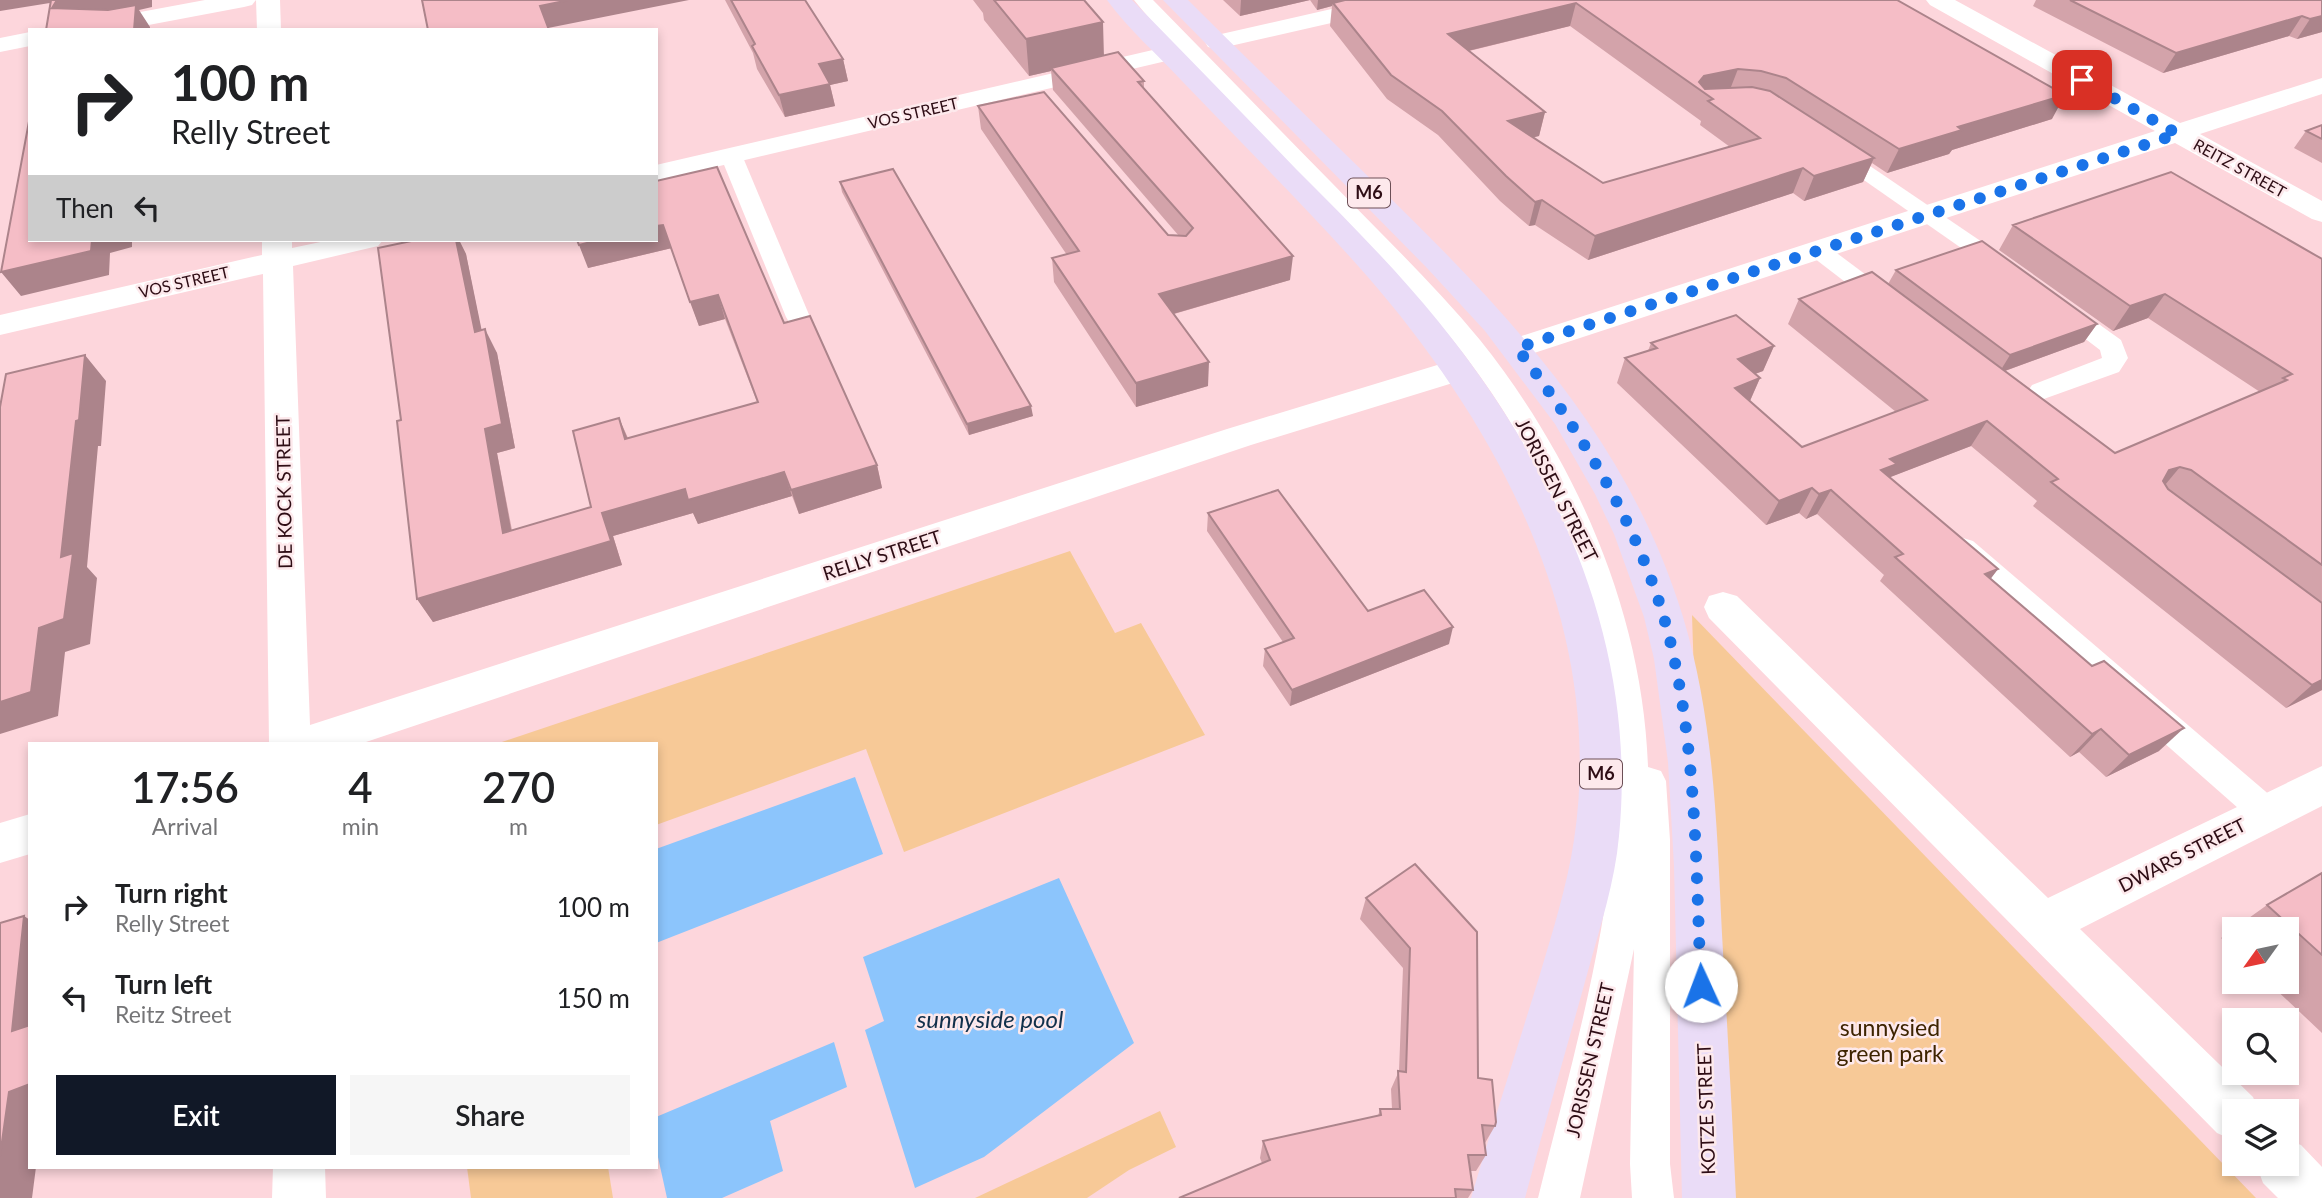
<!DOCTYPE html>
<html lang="en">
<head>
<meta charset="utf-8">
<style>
  :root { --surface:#fff; --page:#f6f6f6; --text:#202124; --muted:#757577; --accent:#111827 }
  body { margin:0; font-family:Lato,sans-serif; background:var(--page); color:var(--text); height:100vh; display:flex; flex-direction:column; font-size:26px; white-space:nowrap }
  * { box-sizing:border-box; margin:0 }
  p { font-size:23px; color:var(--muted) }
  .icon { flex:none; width:38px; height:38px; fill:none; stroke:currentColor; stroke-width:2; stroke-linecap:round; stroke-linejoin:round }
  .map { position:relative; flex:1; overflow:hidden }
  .drawer { position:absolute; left:28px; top:742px; width:630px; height:427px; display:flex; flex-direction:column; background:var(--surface); border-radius:0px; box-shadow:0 4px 10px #0003 }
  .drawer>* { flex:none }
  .hud { position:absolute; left:28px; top:28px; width:630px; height:214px; border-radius:0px; box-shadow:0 4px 10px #0003; background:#fff; color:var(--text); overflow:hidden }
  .needle { width:46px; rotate:237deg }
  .tools { position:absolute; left:2222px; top:917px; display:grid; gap:14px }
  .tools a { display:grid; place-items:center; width:77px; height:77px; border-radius:0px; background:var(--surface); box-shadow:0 4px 10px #0003; font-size:35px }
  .pin { position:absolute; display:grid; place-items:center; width:60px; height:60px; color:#fff; margin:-30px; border-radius:14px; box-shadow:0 4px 10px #0006 }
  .me { position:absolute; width:77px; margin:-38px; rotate:358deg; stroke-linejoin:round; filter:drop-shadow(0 0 5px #0008) }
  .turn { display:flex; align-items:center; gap:24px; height:147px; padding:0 28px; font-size:32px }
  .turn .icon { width:91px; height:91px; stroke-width:2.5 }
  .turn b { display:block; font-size:49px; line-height:60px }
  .then { display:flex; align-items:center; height:66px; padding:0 28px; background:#0003; gap:14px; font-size:26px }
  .eta { display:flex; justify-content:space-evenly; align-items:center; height:119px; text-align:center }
  .eta b { font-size:42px; font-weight:600; line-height:49px }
  .action { display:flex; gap:14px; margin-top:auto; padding:14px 28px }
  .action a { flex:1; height:80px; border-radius:0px; background:var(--accent); color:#fff; font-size:28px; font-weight:600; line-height:80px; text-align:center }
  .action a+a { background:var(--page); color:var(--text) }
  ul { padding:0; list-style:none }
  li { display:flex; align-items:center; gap:21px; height:91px; padding:0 28px }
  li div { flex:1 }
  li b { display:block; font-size:26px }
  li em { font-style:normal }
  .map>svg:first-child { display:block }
</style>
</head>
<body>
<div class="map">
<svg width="2322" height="1198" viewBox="0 0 2322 1198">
  <rect width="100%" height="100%" fill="#fdd6dc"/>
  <g fill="#f7c997">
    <path d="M1070,551L1115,633L1141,623L1205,735L904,852L866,749L656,825V744H496Z"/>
    <path d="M1692,615L2256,1198H1711Z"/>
    <path d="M1160,1111L1176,1147L1129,1170L1087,1198H975Z"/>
    <path d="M467,1167H608L613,1198H471Z"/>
  </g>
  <g fill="#8cc5fc">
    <path d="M855,777L883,854L656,943V849Z"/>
    <path d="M1059,878L1134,1043L984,1157L915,1188L865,1030L884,1021L863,957Z"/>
    <path d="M834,1042L847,1087L770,1121L783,1171L722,1198H667L656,1148V1117Z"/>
  </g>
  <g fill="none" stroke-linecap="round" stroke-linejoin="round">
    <g fill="#fff" fill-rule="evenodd">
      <path d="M1134,0H1153C1213,61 1272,122 1331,182C1381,234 1434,284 1480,340C1576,460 1643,613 1648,767L1661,771L1666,781L1670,840V1164L1674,1198H1632L1630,1164L1634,949L1580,1198H1538C1567,1080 1602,962 1613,841C1630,642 1555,452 1423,305C1357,231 1287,162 1219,90C1191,61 1159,32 1134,0Z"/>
      <path d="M1835,145L1842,147L2013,263L2017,268L2013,273H1997L1828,155L1824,151L1828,147Z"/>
      <path d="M731,149L738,151L742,155L810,317L807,322L798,325L789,322L786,317L720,155L724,151Z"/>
      <path d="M1818,243L1826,245L1897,298L1900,303L1897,308L1888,310L1879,308L1810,255L1806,250L1810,245Z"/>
      <path d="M2059,300L2068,302L2121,340L2128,358L2119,372L2041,400L2032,397L2028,391L2032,385L2102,358L2100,350L2050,312L2047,307L2050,302Z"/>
      <path d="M1963,538L1973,541L2279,803L2284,813L2279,823L2267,828L2255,823L1953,557L1949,549L1953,541Z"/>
    </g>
    <g fill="#fff" fill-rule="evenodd">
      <path d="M205,0H256L252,5L244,7L122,30H69L72,25L81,23Z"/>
      <path d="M256,0H280L281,30H257Z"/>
      <path d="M1371,0H1414L1410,5L1217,49L1208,47L1205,42L1208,37Z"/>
      <path d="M1926,0H1955L2180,123L2322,78V94L2200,134L2322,201V222L2312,219L2175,143L1528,355L1517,358L1506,355L1501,348L1506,341L2155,131L1930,5Z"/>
      <path d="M30,32V46L0,52V38Z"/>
      <path d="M1170,46L1179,48L1182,53L1179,58L656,181V165Z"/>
      <path d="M262,240H292V248L330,240H383L378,246L293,266L310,725L1227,429L1457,359L1469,362L1473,370L1469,378L1251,445L360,744H269L263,274L0,335V315L262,255Z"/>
      <path d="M1723,592L1737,596L2048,898L2322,766V806L2080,929L2253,1097L2259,1111H2235V1141L2217,1133L1709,618L1704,607L1709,596Z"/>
      <path d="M30,814V854L0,863V823Z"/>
      <path d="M2287,1140L2301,1145L2322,1167V1198H2278L2263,1183L2256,1164H2287Z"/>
      <path d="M273,1167H325L326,1198H272Z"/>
    </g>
    <g fill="#eadcf7" fill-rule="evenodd">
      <path d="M1107,0H1132C1187,56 1242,113 1296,169C1345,218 1394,267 1438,321C1557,468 1638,644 1619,836C1615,882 1600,927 1588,971C1567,1047 1545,1122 1525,1198H1471C1493,1123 1517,1049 1540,974C1553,930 1567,886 1574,840C1606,629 1502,431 1367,276C1308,209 1244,146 1182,81C1158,55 1128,29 1107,0Z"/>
      <path d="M1163,0H1188C1252,64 1318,127 1382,190C1511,316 1629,440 1683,617C1714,719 1717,828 1722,934C1727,1022 1732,1110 1736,1198H1682L1674,866L1668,762L1654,659L1644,617L1614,534L1595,494L1555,424L1485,331L1427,268Z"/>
    </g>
  </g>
  <g fill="#d3a3aa" fill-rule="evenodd">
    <path d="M725,0H805L843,59L848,81L830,85L835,106L785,117L757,69L753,53Z"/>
    <path d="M973,0H1084L1104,56L1144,81V88L1290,280L1174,314L1208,386L1136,407L1054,282L1052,258L1067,255L981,129L978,106L1168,235L1179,236L1053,90L1051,71L1029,76L984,20L983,13Z"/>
    <path d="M1223,0H1897L2052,119L1952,150L1949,154L1887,173L1872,163L1863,182L1804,201L1793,193L1588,260L1535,225L1529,226L1500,201L1438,135L1387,99L1330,26L1332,6L1317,10L1310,0L1240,16ZM1570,26L1701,121L1700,125L1730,147L1603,183L1533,137L1539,136L1545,112L1469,51Z"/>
    <path d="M2036,0H2322V32L2297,39L2289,36L2163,73L2033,6Z"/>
    <path d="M2322,125V163L2294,148L2306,131Z"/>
    <path d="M656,181L784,323L877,465L882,488L799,514L792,496L698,524L693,513L613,536L622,565L433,622L417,599L401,420L416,240H459L466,254L481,330L497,353L515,448L497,453L512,530L591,507L619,418L628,438L757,402L725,319L699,326L672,248L588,268Z"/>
    <path d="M840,182L1033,416L969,435L842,192Z"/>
    <path d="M2013,225L2322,259V690L2286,708L2033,506L2037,501L1971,446L1890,477L1998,569L1990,579L2159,751L2106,777L2079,752L2070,757L1880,581L1884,575L1817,514L1806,519L1799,513L1766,525L1617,383L1625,358L1648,351L1651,343L1774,346L1763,371L1755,374L1760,378L1750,401L1802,447L1896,412L1788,324L1799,299L1888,284L1896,270L2097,324L2084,342L2005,371L2115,453L2260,392L2148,318L2113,331L1999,250Z"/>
    <path d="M1208,513L1368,611L1449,644L1290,706L1263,666L1265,649L1283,642L1207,531Z"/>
    <path d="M1415,864L1478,1078L1495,1126L1485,1143L1486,1155L1476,1171H1470L1473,1190L1468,1198H1179L1262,1163L1260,1158L1263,1141L1378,1116L1380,1109H1392L1391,1089L1399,1071L1403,968L1360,919L1366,898Z"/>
    <path d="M2322,873V1033L2268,982H2287V929H2235V951L2221,938L2267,905Z"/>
  </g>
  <g fill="#ac848b">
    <path d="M0,0H152V7L139,10L150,27V30H134L52,8L56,2L0,11Z"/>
    <path d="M569,0H689L548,28L540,6Z"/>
    <path d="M1241,0H1310L1240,16Z"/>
    <path d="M1318,0H1359L1333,3L1332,6L1317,10Z"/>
    <path d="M1576,3L1570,26L1443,57L1448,34Z"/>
    <path d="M2302,16L2289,36L2163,73L2176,53Z"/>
    <path d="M2322,16V32L2297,39L2310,19Z"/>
    <path d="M1103,22L1104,58L1051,68V71L1029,76L1026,39Z"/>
    <path d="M843,59L848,81L830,85L835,106L785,117L779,95L819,64Z"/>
    <path d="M1738,69L1729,92L1709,97L1699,82L1704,76Z"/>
    <path d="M2065,95L2052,119L1952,150L1949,154L1887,173L1899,149L1958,127Z"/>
    <path d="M1545,112L1539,136L1503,145L1508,121Z"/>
    <path d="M1874,158L1863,182L1804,201L1814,176Z"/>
    <path d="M1803,168L1793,193L1588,260L1595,236Z"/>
    <path d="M1542,200L1535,225L1529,226L1535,202Z"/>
    <path d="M663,225L672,248L588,268L579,245L599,240H656V226Z"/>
    <path d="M92,240H132V247L110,253L109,275L21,296L1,272Z"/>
    <path d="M456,240H459L466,254L487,356L475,332Z"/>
    <path d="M1293,256L1290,280L1159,318V294Z"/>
    <path d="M2165,294L2148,318L2113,331L2130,306Z"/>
    <path d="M718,295L725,319L699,326L690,302Z"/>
    <path d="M2097,324L2084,342L1999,373L2010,355Z"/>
    <path d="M485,329L497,353L515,448L497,453L516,556L503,533L485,429Z"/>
    <path d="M1774,346L1763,371L1727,384L1738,359Z"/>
    <path d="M85,355L106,381L101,446H98L87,567L97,578L90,644L65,652L58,716L0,734V702L39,628L76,421Z"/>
    <path d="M1209,362L1208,386L1136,407V383Z"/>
    <path d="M1760,378L1749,403L1735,388Z"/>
    <path d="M1031,406L1033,416L969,435L967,424Z"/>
    <path d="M619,418L629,442L625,439Z"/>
    <path d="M1987,421L1971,446L1888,478L1881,470L1890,459Z"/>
    <path d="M877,465L882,488L799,514L791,490Z"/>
    <path d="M2180,467L2160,491L2148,494L2169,470Z"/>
    <path d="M784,472L792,496L698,524L693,513L613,536L622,565L433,622L417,599L602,513L685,489Z"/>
    <path d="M1812,488L1799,513L1766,525L1779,501Z"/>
    <path d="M1831,490L1817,514L1806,519L1819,494Z"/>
    <path d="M1998,569L1980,593L1985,574Z"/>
    <path d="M1453,627L1449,644L1290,706L1292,690Z"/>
    <path d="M2322,680V690L2286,708L2312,685Z"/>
    <path d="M2184,728L2159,751L2106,777L2129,755Z"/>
    <path d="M2101,729L2079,752L2070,757L2092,734Z"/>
    <path d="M24,916L30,920V1041L12,1031Z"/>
    <path d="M30,1084V1167H36L32,1198H0V1156L9,1092Z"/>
  </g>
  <g fill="#f5bdc6" stroke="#ac848b" stroke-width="2" fill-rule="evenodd">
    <path d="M51,0H59H57L52,8L108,10L136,5L134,30H46Z"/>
    <path d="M422,0H569L540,6L549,30H428Z"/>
    <path d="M731,0H805L843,59L819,64L830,84L779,95L752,46L755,44Z"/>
    <path d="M994,0H1084L1103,22L1026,39Z"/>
    <path d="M1345,0H1897L2065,95L1958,127L1962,130L1899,149L1786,78L1761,71L1738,69L1704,76L1699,82L1705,89L1752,87L1770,91L1874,158L1814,176L1803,168L1595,236L1542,200L1535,202L1506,176L1442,111L1391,75L1333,3ZM1576,3L1713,99L1708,101L1760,138L1603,183L1508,121L1545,112L1448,34Z"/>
    <path d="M2070,0H2322V16L2310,19L2302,16L2176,53Z"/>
    <path d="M1118,52L1144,81L1138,82L1293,256L1159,294L1209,362L1136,383L1052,258L1079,251L978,106L1044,92L1168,235L1186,236L1193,228L1051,68Z"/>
    <path d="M30,116V240H92L91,251L1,272Z"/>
    <path d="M2322,125V139L2306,131Z"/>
    <path d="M717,167L784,323L810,316L877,465L791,490L784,472L688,500L685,489L602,513L611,541L417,599L397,421L401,420L378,248L416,240H456L475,332L485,329L502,424L485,429L503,533L591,507L573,431L619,418L625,439L758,402L718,295L690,302L663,225L656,226V181Z"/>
    <path d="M893,169L1031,406L967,424L840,182Z"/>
    <path d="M2171,172L2322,259V565L2191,470L2180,467L2169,470L2163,481L2168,489L2322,603V680L2312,685L2051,482L2058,479L1987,421L1890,459L1897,464L1881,470L1998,569L1985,574L2092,666L2104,661L2184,728L2129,755L2101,729L2092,734L1895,557L1903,554L1831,490L1819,494L1812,488L1779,501L1625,358L1657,348L1651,343L1736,315L1774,346L1738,359L1760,378L1735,388L1802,447L1927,400L1799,299L1872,272L2115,453L2287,380L2283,378L2292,374L2165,294L2130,306L2013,225Z"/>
    <path d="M577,240H599L579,245Z"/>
    <path d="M1982,241L2097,324L2010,355L1896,270Z"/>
    <path d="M85,355L79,420L76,421L61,557L73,553L64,619L39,628L31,692L0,702V407L6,374Z"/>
    <path d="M1278,490L1368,611L1424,590L1453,627L1292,690L1265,649L1294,638L1208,513Z"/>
    <path d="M1415,864L1477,932L1478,1078L1492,1080L1496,1122L1495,1126L1482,1125L1486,1155H1468L1473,1190L1455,1189L1456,1198H1179L1270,1160L1263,1141L1381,1115L1380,1109H1400L1398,1071L1406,1072L1410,948L1366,898Z"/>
    <path d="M2322,873V955L2267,905Z"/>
    <path d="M24,916L12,1031L30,1025V1084L9,1092L0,1156V923Z"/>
  </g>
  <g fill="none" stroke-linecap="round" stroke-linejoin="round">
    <path stroke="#1a73e8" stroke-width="12" stroke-dasharray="0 21.6" d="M1701,986C1696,878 1697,765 1674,658C1650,543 1587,440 1517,348L2178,134L2082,80"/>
  </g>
  <g text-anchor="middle" stroke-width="5" stroke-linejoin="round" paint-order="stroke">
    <g font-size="16" fill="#2e0d15" stroke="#fde9ec">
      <text transform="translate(913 113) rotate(-13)" y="6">VOS STREET</text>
      <text transform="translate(2240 168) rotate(29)" y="6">REITZ STREET</text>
      <text transform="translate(184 282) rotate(-13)" y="6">VOS STREET</text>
    </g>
    <g fill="#fde9ec" stroke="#6c4f56" stroke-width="2">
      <rect x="1348" y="178.5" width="42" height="29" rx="5"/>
      <rect x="1580" y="759.5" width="42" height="29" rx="5"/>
    </g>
    <g font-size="18" font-weight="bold" fill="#2e0d15">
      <text x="1369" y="199">M6</text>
      <text x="1601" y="780">M6</text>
    </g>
    <g font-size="19" fill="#2e0d15" stroke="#fde9ec">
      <text transform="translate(1557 490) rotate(63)" y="7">JORISSEN STREET</text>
      <text transform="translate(284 492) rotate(-91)" y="7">DE KOCK STREET</text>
      <text transform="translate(882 555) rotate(-18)" y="7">RELLY STREET</text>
      <text transform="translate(2182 855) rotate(-27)" y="7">DWARS STREET</text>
      <text transform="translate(1590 1060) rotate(-77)" y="7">JORISSEN STREET</text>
      <text transform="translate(1706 1109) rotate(-92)" y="7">KOTZE STREET</text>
    </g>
    <g font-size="23" fill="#3e2401" stroke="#fde9ec">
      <text x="1890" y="1036">sunnysied<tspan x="1890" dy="26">green park</tspan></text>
    </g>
    <g font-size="24" font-style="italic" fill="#11304b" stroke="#fde9ec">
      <text x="990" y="1028">sunnyside pool</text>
    </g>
  </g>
</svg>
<div class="tools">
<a><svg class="needle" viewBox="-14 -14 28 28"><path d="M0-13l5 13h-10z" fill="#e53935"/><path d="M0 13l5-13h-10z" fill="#757577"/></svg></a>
<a><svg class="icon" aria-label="search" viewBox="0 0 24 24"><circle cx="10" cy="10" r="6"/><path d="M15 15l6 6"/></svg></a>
<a><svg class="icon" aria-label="layers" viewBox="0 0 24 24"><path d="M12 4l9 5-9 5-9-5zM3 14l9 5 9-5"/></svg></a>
</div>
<div class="pin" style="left:2082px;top:80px;background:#d93025"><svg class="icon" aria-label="arrive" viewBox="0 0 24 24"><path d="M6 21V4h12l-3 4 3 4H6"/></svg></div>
<svg class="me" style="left:1701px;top:986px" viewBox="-20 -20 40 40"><circle r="19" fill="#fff"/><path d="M0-13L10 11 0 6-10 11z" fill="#1a73e8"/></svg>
<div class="hud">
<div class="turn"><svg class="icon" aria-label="right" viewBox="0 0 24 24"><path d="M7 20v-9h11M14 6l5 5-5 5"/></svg><div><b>100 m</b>Relly Street</div></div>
<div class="then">Then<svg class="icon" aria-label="left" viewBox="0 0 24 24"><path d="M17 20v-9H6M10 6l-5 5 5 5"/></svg></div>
</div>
<section class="drawer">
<div class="eta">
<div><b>17:56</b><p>Arrival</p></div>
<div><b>4</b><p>min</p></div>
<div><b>270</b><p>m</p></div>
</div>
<ul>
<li><svg class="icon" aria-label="right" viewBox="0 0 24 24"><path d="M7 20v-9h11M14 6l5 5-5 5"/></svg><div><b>Turn right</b><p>Relly Street</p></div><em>100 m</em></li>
<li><svg class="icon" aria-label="left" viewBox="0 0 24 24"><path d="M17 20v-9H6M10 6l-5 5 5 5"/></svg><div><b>Turn left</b><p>Reitz Street</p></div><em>150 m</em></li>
</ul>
<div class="action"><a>Exit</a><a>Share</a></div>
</section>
</div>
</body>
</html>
